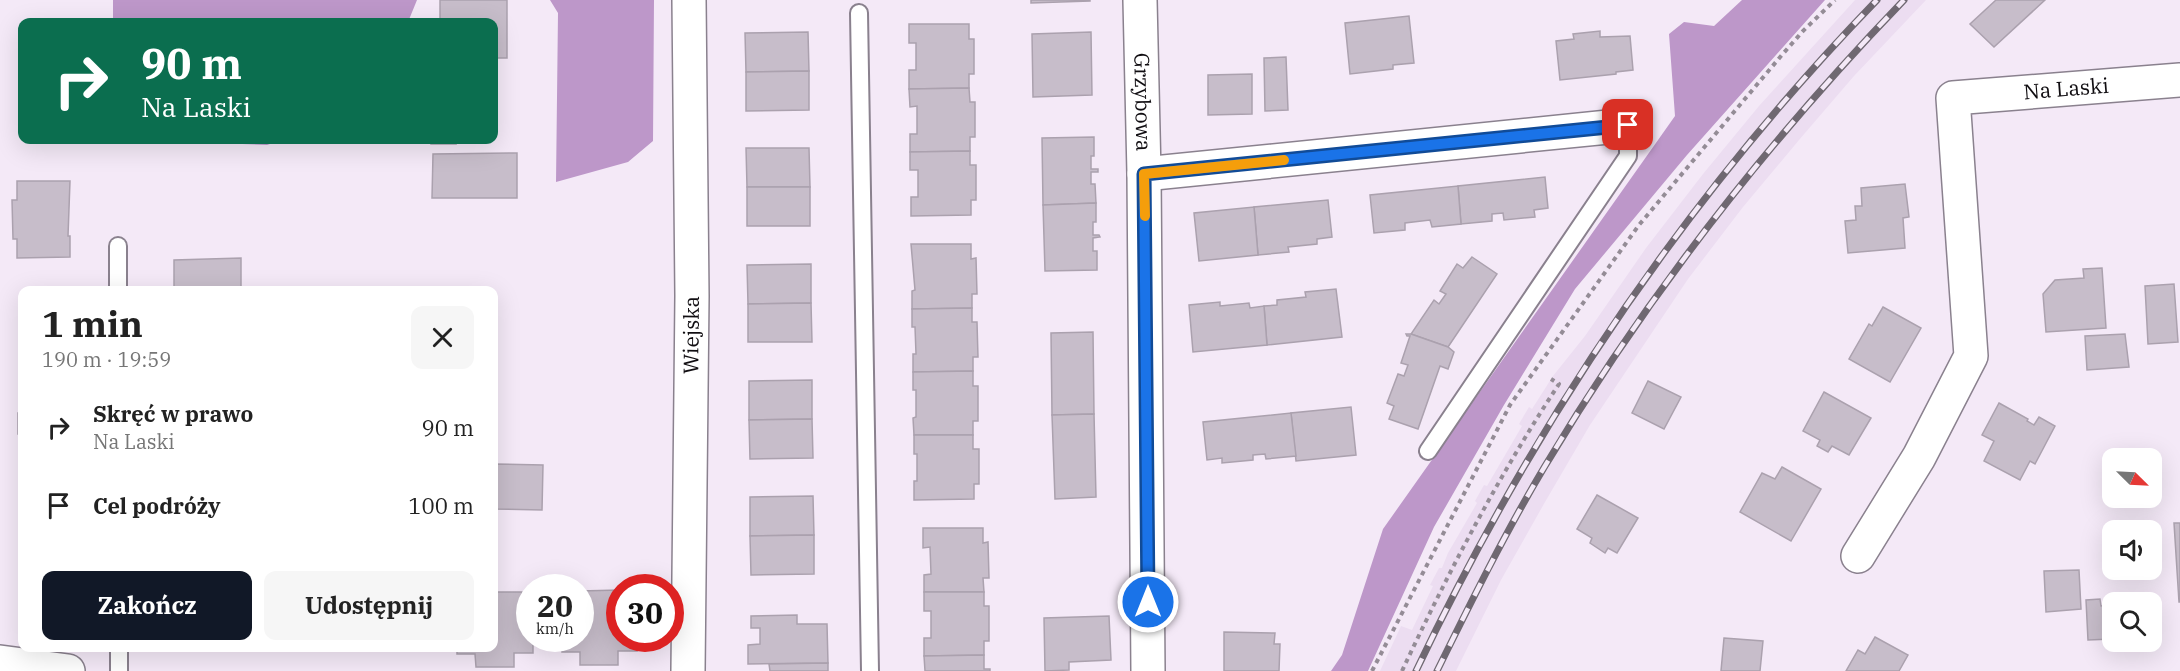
<!DOCTYPE html>
<html lang="pl">
<head>
<meta charset="utf-8">
<style>
  :root { --surface:#fff; --page:#f6f6f6; --text:#222; --muted:#767676; --accent:#111827 }
  body { margin:0; font-family:"IBM Plex Serif",serif; background:var(--page); color:var(--text); height:100vh; display:flex; flex-direction:column; font-size:22px; white-space:nowrap }
  * { box-sizing:border-box; margin:0 }
  p { font-size:20px; color:var(--muted) }
  .icon { flex:none; width:33px; height:33px; fill:none; stroke:currentColor; stroke-width:2; stroke-linecap:round; stroke-linejoin:round }
  .map { position:relative; flex:1; overflow:hidden }
  .side { position:absolute; left:18px; top:286px; width:480px; height:366px; display:flex; flex-direction:column; background:var(--surface); border-radius:12px; box-shadow:0 6px 24px #0002 }
  .side>* { flex:none }
  .guide { position:absolute; left:18px; top:18px; width:480px; height:126px; border-radius:12px; box-shadow:0 6px 24px #0002; background:#0b6e4f; color:#fff; overflow:hidden }
  .needle { width:39px; rotate:114deg }
  .controls { position:absolute; left:2102px; top:448px; display:grid; gap:12px }
  .controls a { display:grid; place-items:center; width:60px; height:60px; border-radius:12px; background:var(--surface); box-shadow:0 6px 24px #0002; font-size:30px }
  .speed { position:absolute; left:516px; top:574px; display:flex; gap:12px; font-size:30px; font-weight:700; text-align:center }
  .speed>* { display:grid; place-content:center; width:78px; height:78px; border-radius:50%; background:var(--surface); box-shadow:0 6px 24px #0002; line-height:1 }
  .speed small { font-size:15px; font-weight:400 }
  .speed .limit { border:9px solid #d22; background:#fff; color:#111 }
  .pin { position:absolute; display:grid; place-items:center; width:51px; height:51px; color:#fff; margin:-26px; border-radius:12px; box-shadow:0 3px 9px #0006 }
  .me { position:absolute; width:66px; margin:-33px; rotate:0deg; stroke-linejoin:round; filter:drop-shadow(0 0 4px #0008) }
  .turn { display:flex; align-items:center; gap:21px; height:126px; padding:0 24px; font-size:27px }
  .turn .icon { width:78px; height:78px; stroke-width:2.5 }
  .turn b { display:block; font-size:42px; line-height:51px }
  .round { display:grid; place-items:center; flex:none; width:63px; height:63px; border-radius:12px; background:var(--page) }
  .overview { display:flex; align-items:center; justify-content:space-between; height:102px; padding:0 24px }
  h1 { font-size:36px; font-weight:800; line-height:45px }
  .cta { display:flex; gap:12px; margin-top:auto; padding:12px 24px }
  .cta a { flex:1; height:69px; border-radius:12px; background:var(--accent); color:#fff; font-size:24px; font-weight:800; line-height:69px; text-align:center }
  .cta a+a { background:var(--page); color:var(--text) }
  ul { padding:0; list-style:none }
  li { display:flex; align-items:center; gap:18px; height:78px; padding:0 24px }
  li div { flex:1 }
  li b { display:block; font-size:22px }
  li em { font-style:normal }
  .map>svg:first-child { display:block }
</style>
</head>
<body>
<div class="map">
<svg width="2180" height="671" viewBox="0 0 2180 671">
  <rect width="100%" height="100%" fill="#f4e9f7"/>
  <path fill="#ecddf1" d="M1855,0H1926L1854,76L1799,140L1743,207L1688,279L1590,425L1545,502L1501,580L1456,671H1380L1401,626L1412,630L1433,586L1430,585L1439,568H1442L1448,553L1477,503L1475,501L1484,485L1487,486L1522,426L1519,424L1529,407L1532,409L1553,376L1585,336L1646,248L1703,174L1759,106Z"/>
  <g fill="#bd97c9">
    <path d="M113,0H417L408,22H113Z"/>
    <path d="M550,0H654L653,141L628,162L556,182L558,13Z"/>
    <path d="M1742,0H1825L1687,155L1575,289L1504,405L1434,527L1368,671H1331L1342,655L1383,529L1675,116L1669,34L1684,22L1714,26Z"/>
    <path d="M131,140H282L267,145Z"/>
  </g>
  <g fill="#c7bdca" stroke="#aba1ae" stroke-width="1.5">
    <path d="M440,0H507V58H494V22H440Z"/>
    <path d="M1031,0H1090V1L1031,3Z"/>
    <path d="M1996,0H2045L1994,47L1970,24Z"/>
    <path d="M1409,16L1414,63L1393,65V69L1350,74L1345,23Z"/>
    <path d="M909,24H969V39H974V74H969V88L909,89V70H916V43H909Z"/>
    <path d="M1600,31V37L1630,36L1633,70L1616,72V74L1560,80L1556,41L1574,39L1573,34Z"/>
    <path d="M808,32L809,71L746,72L745,33Z"/>
    <path d="M1091,32L1092,95L1033,97L1032,34Z"/>
    <path d="M1286,57L1288,110L1265,111L1264,58Z"/>
    <path d="M809,71V110L746,111V72Z"/>
    <path d="M1252,74V114L1208,115V75Z"/>
    <path d="M969,88L970,102H975V137H970V151L910,152V134H917V106L910,107L909,89Z"/>
    <path d="M1094,137V156H1091V169H1098V172H1091V184H1095L1096,203L1043,205L1042,138Z"/>
    <path d="M431,140H455L456,144H431Z"/>
    <path d="M746,148H809L810,187H747Z"/>
    <path d="M970,151V165H976V200H971V215L911,216V197H918V170H910V152Z"/>
    <path d="M517,153V198H432L433,154Z"/>
    <path d="M1545,177L1548,208L1534,210L1535,217L1504,220L1503,213L1492,214V221L1461,224L1458,186Z"/>
    <path d="M17,181H70L68,236H70V257L17,258V239H13L12,200H17Z"/>
    <path d="M1905,184L1909,217L1903,218L1905,248L1848,253L1845,221L1856,220L1855,206H1862L1861,188Z"/>
    <path d="M1458,186L1461,224L1432,227L1430,220L1405,223V230L1374,233L1370,195Z"/>
    <rect x="747" y="187" width="63" height="39"/>
    <path d="M1328,200L1332,237L1317,239V244L1288,247L1289,252L1258,255L1254,207Z"/>
    <path d="M1096,203V222H1093V235H1099L1100,237L1093,238V251H1097V270L1045,271L1043,205Z"/>
    <path d="M1254,207L1258,255L1199,261L1194,213Z"/>
    <path d="M911,244H971V259L976,258L977,294H972V308L912,309V291L915,290Z"/>
    <path d="M1472,257L1497,274L1448,347L1411,334L1434,300L1439,304L1446,294L1440,291L1457,264L1463,268Z"/>
    <path d="M241,258V291H174V260Z"/>
    <path d="M811,264V303L748,304L747,265Z"/>
    <path d="M2102,268L2106,328L2046,332L2043,294L2055,280L2084,278L2083,269Z"/>
    <path d="M2174,284L2178,342L2148,344L2145,286Z"/>
    <path d="M1336,289L1342,337L1267,345L1264,306L1277,305V300L1306,297L1305,292Z"/>
    <path d="M1220,302V306L1249,303L1250,308L1264,306L1267,345L1193,352L1189,305Z"/>
    <path d="M811,303L812,342H748V304Z"/>
    <path d="M1883,307L1921,328L1890,382L1849,359L1869,324L1872,326Z"/>
    <path d="M972,308V322H977L978,357H973V371L913,372V354H916L915,327H912V309Z"/>
    <path d="M1093,332L1094,414L1052,415L1051,333Z"/>
    <path d="M1406,334H1411L1448,347L1454,352L1448,369L1440,366L1418,429L1389,419L1394,406L1387,403L1398,374L1404,376L1408,365L1401,363L1410,336H1407Z"/>
    <path d="M2125,334L2129,367L2087,370L2085,336Z"/>
    <path d="M973,371V386H978V421H973V435H914L913,418L916,417V390H913V372Z"/>
    <path d="M812,380V419L749,420V381Z"/>
    <path d="M1648,381L1681,397L1664,429L1632,413Z"/>
    <path d="M1824,392L1871,418L1849,455L1832,446L1828,452L1817,446L1820,440L1803,431Z"/>
    <path d="M1999,403L2028,419L2027,421L2034,425L2039,417L2055,426L2035,464L2030,461L2020,480L1984,461L1994,441L1982,435Z"/>
    <path d="M1351,407L1356,455L1296,461L1291,413Z"/>
    <path d="M18,413H22V489H19L20,434H18Z"/>
    <path d="M1291,413L1296,456L1266,459L1265,454L1253,455V460L1222,463V458L1207,460L1203,422Z"/>
    <path d="M1094,414L1096,497L1055,499L1052,415Z"/>
    <path d="M812,419L813,458L750,459L749,420Z"/>
    <path d="M914,435H973V449H979V484H974V499L914,500V481H917V454H914Z"/>
    <path d="M495,464L543,465L542,510L494,509Z"/>
    <path d="M1782,467L1821,489L1791,541L1740,512L1762,473L1775,479Z"/>
    <path d="M1597,495L1638,518L1617,553L1608,548L1605,553L1590,543L1592,538L1577,529Z"/>
    <path d="M813,496L814,535L750,536V497Z"/>
    <path d="M2174,523H2180V602H2179Z"/>
    <path d="M19,524H22V599H20L21,544H19Z"/>
    <path d="M923,528H983V543L988,542L989,578H983L984,592H924V575L931,574L930,547L923,548Z"/>
    <path d="M814,535V574L751,575L750,536Z"/>
    <path d="M2079,570L2081,609L2046,612L2044,571Z"/>
    <path d="M620,590V639H637V651H618V665H580V652H562V639H580V591Z"/>
    <path d="M494,592H522L523,616H530V639H533V653H514V667H476L475,654H457V648H494Z"/>
    <path d="M924,592H984V606H989V641H984V655L924,656V638H931V611H924Z"/>
    <path d="M2100,599L2101,606L2112,605V639L2088,640L2086,600Z"/>
    <path d="M797,615V624H827L828,663L748,664V645L760,644V628H751V616Z"/>
    <path d="M1109,616L1111,660L1069,662V670L1045,671L1044,618Z"/>
    <path d="M1224,632L1275,633L1274,644H1280L1279,671H1224Z"/>
    <path d="M1875,637L1908,655L1899,671H1846L1858,650L1865,654Z"/>
    <path d="M1724,638L1763,641L1760,671H1721Z"/>
    <path d="M984,655V669H990V671H925L924,656Z"/>
    <path d="M828,663V671H770L769,664Z"/>
  </g>
  <g fill="none" stroke-linecap="round" stroke-linejoin="round">
    <g stroke="#8a818e" stroke-width="20">
      <g id="lane">
        <path d="M859,13L870,671"/>
        <path d="M118,246V291"/>
        <path d="M1428,451L1628,156V125"/>
        <path d="M119,648V671"/>
      </g>
    </g>
    <g stroke="#8a818e" stroke-width="36">
      <g id="street">
        <path id="s1" d="M1140,0L1144,174L1148,671"/>
        <path d="M1144,174L1628,125"/>
        <path id="s2" d="M1858,556L1919,457L1971,356L1953,98L2180,80"/>
        <path d="M0,662L68,671"/>
        <path id="s3" d="M688,671L692,296L689,0"/>
      </g>
    </g>
    <g stroke="#948c96" stroke-width="4" stroke-dasharray="4.5 4.5" stroke-linecap="butt">
      <path d="M1372,671L1510,405L1639,225L1781,56L1803,31L1835,0"/>
      <path d="M1402,671C1448,573 1499,475 1559,384L1551,379"/>
    </g>
    <use href="#lane" stroke="#fff" stroke-width="16"/>
    <use href="#street" stroke="#fff" stroke-width="33"/>
    <g stroke="#6f6871" stroke-width="7">
      <g id="rail">
        <path d="M1416,671C1534,423 1685,198 1877,0"/>
        <path d="M1437,671C1471,602 1505,533 1545,466C1646,297 1767,142 1904,0"/>
      </g>
    </g>
    <use href="#rail" stroke="#f4e9f7" stroke-width="4.5" stroke-dasharray="14" stroke-linecap="butt"/>
  </g>
  <g fill="none" stroke-linecap="round" stroke-linejoin="round">
    <g stroke="#114b97" stroke-width="15">
      <path id="route" d="M1148,602L1144,174L1628,125"/>
    </g>
    <use href="#route" stroke="#1a73e8" stroke-width="10"/>
    <path stroke="#f59e0b" stroke-width="10" d="M1145,216L1144,174L1284,160"/>
  </g>
  <g text-anchor="middle" stroke-width="4.5" stroke-linejoin="round" paint-order="stroke">
    <g font-size="21" fill="#100d11" stroke="#f4e9f7">
      <text dy="7" stroke="none"><textPath href="#s2" startOffset="602">Na Laski</textPath></text>
      <text dy="7" stroke="none"><textPath href="#s1" startOffset="102">Grzybowa</textPath></text>
      <text dy="7" stroke="none"><textPath href="#s3" startOffset="336">Wiejska</textPath></text>
    </g>
  </g>
</svg>
<div class="controls">
<a><svg class="needle" viewBox="-14 -14 28 28"><path d="M0-13l5 13h-10z" fill="#e53935"/><path d="M0 13l5-13h-10z" fill="#767676"/></svg></a>
<a><svg class="icon" aria-label="sound" viewBox="0 0 24 24"><path d="M4 9h4l5-4v14l-5-4H4zM17 9q2 3 0 6"/></svg></a>
<a><svg class="icon" aria-label="search" viewBox="0 0 24 24"><circle cx="10" cy="10" r="6"/><path d="M15 15l6 6"/></svg></a>
</div>
<div class="speed"><div>20<small>km/h</small></div><div class="limit">30</div></div>
<div class="pin" style="left:1628px;top:125px;background:#d93025"><svg class="icon" aria-label="arrive" viewBox="0 0 24 24"><path d="M6 21V4h12l-3 4 3 4H6"/></svg></div>
<svg class="me" style="left:1148px;top:602px" viewBox="-20 -20 40 40"><circle r="17" fill="#1a73e8" stroke="#fff" stroke-width="3"/><path d="M0-11L8 9 0 5-8 9z" fill="#fff"/></svg>
<div class="guide">
<div class="turn"><svg class="icon" aria-label="right" viewBox="0 0 24 24"><path d="M7 20v-9h11M14 6l5 5-5 5"/></svg><div><b>90 m</b>Na Laski</div></div>
</div>
<section class="side">
<div class="overview"><div><h1>1 min</h1><p>190 m · 19:59</p></div><a class="round"><svg class="icon" aria-label="close" viewBox="0 0 24 24"><path d="M6 6l12 12M18 6L6 18"/></svg></a></div>
<ul>
<li><svg class="icon" aria-label="right" viewBox="0 0 24 24"><path d="M7 20v-9h11M14 6l5 5-5 5"/></svg><div><b>Skręć w prawo</b><p>Na Laski</p></div><em>90 m</em></li>
<li><svg class="icon" aria-label="arrive" viewBox="0 0 24 24"><path d="M6 21V4h12l-3 4 3 4H6"/></svg><div><b>Cel podróży</b></div><em>100 m</em></li>
</ul>
<div class="cta"><a>Zakończ</a><a>Udostępnij</a></div>
</section>
</div>
</body>
</html>
